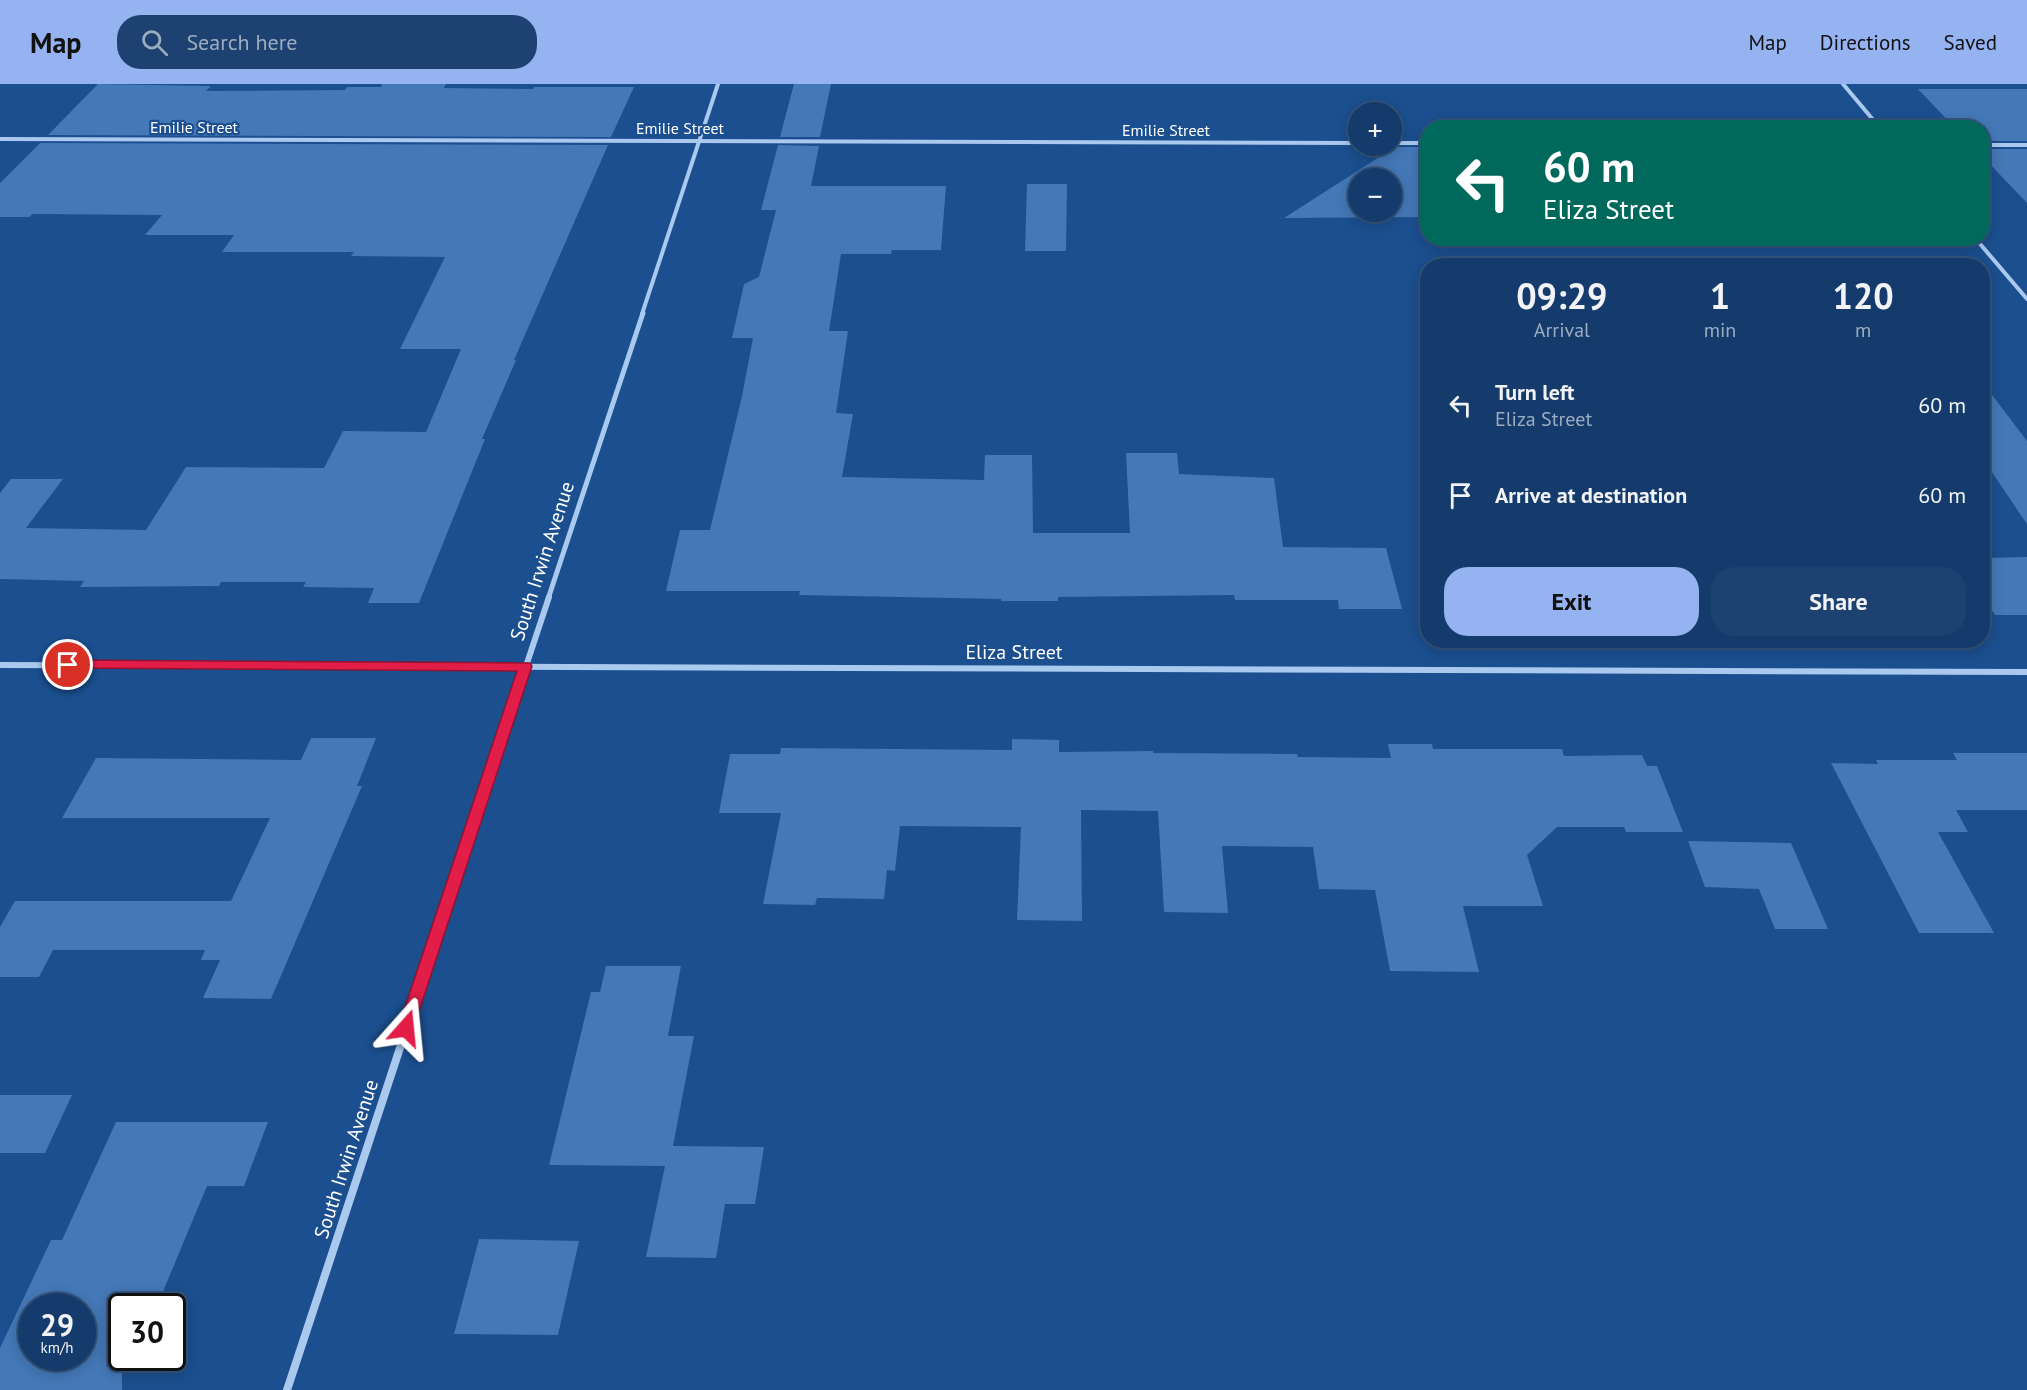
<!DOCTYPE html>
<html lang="en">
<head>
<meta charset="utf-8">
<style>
  :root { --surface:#143b6b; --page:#1d4271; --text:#f1f3f6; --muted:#9dadc1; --line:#33557e; --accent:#95b2f1 }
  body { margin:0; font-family:"PT Sans",sans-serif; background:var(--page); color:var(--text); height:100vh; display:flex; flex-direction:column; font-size:22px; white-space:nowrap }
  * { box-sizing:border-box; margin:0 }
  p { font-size:20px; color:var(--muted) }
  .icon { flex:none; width:33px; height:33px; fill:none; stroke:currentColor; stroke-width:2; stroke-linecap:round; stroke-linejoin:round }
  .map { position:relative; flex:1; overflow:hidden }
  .drawer { position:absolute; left:1420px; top:174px; width:570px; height:390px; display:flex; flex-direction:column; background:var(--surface); border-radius:24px; box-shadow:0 3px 15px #0003,0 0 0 2px var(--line) }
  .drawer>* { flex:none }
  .banner { position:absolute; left:1420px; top:36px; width:570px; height:126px; border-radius:24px; box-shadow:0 3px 15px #0003,0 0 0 2px var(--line); background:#00695c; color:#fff; overflow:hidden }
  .controls { position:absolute; left:1348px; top:18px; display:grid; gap:12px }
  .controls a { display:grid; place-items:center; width:54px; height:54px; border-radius:50%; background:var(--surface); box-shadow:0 3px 15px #0003,0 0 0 2px var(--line); font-size:30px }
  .speed { position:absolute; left:18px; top:1209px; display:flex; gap:12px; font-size:30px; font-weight:700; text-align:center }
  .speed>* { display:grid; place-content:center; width:78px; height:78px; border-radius:50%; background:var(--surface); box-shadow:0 3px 15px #0003,0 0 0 2px var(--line); line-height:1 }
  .speed small { font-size:15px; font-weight:400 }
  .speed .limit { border:3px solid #111; border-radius:9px; background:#fff; color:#111 }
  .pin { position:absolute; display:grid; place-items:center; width:51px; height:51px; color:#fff; margin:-26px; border:3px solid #fff; border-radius:50%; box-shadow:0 2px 6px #0007 }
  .me { position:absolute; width:66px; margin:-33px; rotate:18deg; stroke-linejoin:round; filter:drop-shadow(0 0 4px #0008) }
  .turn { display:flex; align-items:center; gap:21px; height:126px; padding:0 24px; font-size:27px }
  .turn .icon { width:78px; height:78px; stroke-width:2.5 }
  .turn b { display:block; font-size:42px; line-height:51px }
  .eta { display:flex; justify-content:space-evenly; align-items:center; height:102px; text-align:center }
  .eta b { font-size:36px; font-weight:700; line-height:42px }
  .cta { display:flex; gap:12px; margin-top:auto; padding:12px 24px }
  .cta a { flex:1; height:69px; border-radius:24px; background:var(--accent); color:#111; font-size:24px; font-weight:700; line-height:69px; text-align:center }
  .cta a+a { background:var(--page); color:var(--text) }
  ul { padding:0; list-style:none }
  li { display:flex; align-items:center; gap:18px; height:90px; padding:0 24px }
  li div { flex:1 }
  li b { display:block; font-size:22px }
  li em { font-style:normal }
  header { display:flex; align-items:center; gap:36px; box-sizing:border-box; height:84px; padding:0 30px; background:var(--accent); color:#111 }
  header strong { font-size:28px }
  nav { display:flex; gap:33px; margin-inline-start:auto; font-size:21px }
  .search { width:420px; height:54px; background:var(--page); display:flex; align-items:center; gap:15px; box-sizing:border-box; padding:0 21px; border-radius:24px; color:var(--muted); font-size:22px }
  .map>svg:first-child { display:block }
</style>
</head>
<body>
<header>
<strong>Map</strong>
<div class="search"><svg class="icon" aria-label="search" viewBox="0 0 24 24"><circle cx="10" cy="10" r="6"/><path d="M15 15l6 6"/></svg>Search here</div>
<nav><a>Map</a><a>Directions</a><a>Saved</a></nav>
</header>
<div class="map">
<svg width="2027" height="1306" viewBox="0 0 2027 1306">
  <rect width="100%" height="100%" fill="#1b4f8f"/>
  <g fill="#4478b7" fill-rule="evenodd">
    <path d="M98,0L211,2L206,7L345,6L347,3H381L382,0H446L444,4L533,5L534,3H634L611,53L48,51Z"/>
    <path d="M794,0H831L820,53H780Z"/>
    <path d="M1918,5H2027V57H1983V44H1955Z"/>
    <path d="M40,59L608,61L514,276H516L482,355H485L419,519H368L374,504L303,503L306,498H221L219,502L80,503L84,497L0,495V409L11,395H63L26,444L146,446L186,383L324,384L343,347L426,348L461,265H400L445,173L351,172L354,168H222L234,151H145L162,131L32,130L30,133H0V99Z"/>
    <path d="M778,61L819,62L811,102H946L941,166H892L891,170H841L829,247H848L836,329L853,330L842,393L984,396L985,371H1032L1033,449H1130L1126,369H1177L1179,390L1274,394L1283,463L1386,464L1402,525H1339L1338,516H1235L1234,511L1058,513V517H1001V515L799,511L800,507H666L680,446H710L742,312L753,254H732L744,200L759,193L776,126H761Z"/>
    <path d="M1395,63H1428V133L1284,134ZM1359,94H1392V128H1359Z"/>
    <path d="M1983,65H2027V119L1983,73Z"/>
    <path d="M1027,100H1067L1066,167H1025Z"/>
    <path d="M1983,299L2027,357V440L1983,375Z"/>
    <path d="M2027,473V531H1995L1983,513V474Z"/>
    <path d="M311,654H376L357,702H362L271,915L203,914L220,876H201L205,866H53L39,893H0V843L15,817H231L270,734H62L96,674L301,676Z"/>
    <path d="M1012,655L1059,656V668L1153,667V669L1297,670L1298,673L1391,674L1388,660H1432L1433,665H1562L1564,672L1642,671L1647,682H1657L1683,748H1626L1624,743H1557L1527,771L1543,822H1463L1479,888L1390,887L1375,806L1319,805L1313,763L1222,762L1228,829L1164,828L1158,727L1081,726L1082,837L1017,836L1021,743L900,742L895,787L887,786L884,815L817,814L815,821L763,820L781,729H719L730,670H780L781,664L1012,666Z"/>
    <path d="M1953,669H2027V726H1956L1968,748H1938L1994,849H1919L1831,679L1878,680L1876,676H1957Z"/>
    <path d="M1688,757L1791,759L1828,845H1775L1759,805L1705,803Z"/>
    <path d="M606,882H681L668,952H694L673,1062L764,1063L755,1120H725L716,1174L646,1173L665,1082L549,1081L591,908H600Z"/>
    <path d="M0,1011H72L45,1069H0Z"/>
    <path d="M116,1038H268L244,1102H207L157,1222H122V1306H0V1264L51,1156H62ZM32,1222H82V1274H32Z"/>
    <path d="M479,1155L579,1157L558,1251L454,1250Z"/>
  </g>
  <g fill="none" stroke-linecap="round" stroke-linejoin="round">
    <g stroke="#a9c9ee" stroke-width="4">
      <path d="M1843,0L1880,44"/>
      <path d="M0,55L1359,59"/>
      <path d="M1392,59H1428"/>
      <path d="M1983,61H2027"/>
      <path d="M1975,154L2027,215"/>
      <path d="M642,230L718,0"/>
    </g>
    <path stroke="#a9c9ee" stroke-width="5" d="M548,515L643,229"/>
    <g stroke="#a9c9ee" stroke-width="6">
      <path d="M0,581L2027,588"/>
      <path d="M431,868L549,513"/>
    </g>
    <path stroke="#a9c9ee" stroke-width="8" d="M287,1306L432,867"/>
  </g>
  <path fill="#e11d48" stroke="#92132f" stroke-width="1.5" d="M68,576L530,579L532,582L412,949L406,951L400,949L398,944L517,587L64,584L62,581L64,578Z"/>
  <g text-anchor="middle" stroke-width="4.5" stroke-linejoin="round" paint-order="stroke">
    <g font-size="16" fill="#fff" stroke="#1b4f8f">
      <text x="194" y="49">Emilie Street</text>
      <text x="680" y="50">Emilie Street</text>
      <text x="1166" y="52">Emilie Street</text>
    </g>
    <g font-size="20" fill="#fff" stroke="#1b4f8f">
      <text transform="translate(542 477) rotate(-72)" y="7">South Irwin Avenue</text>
      <text x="1014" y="575">Eliza Street</text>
      <text transform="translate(346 1075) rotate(-72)" y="7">South Irwin Avenue</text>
    </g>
  </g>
</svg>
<div class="controls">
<a>+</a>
<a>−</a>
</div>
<div class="speed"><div>29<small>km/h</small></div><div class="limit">30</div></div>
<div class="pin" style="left:68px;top:581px;background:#d93025"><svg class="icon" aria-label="arrive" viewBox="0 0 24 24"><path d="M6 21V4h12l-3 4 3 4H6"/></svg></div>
<svg class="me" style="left:406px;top:944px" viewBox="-20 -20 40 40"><path d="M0-17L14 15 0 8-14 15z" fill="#e11d48" stroke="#fff" stroke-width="4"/></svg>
<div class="banner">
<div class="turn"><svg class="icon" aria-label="left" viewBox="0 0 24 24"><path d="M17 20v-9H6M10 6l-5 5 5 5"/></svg><div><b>60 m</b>Eliza Street</div></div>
</div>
<section class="drawer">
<div class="eta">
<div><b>09:29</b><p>Arrival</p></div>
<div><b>1</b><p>min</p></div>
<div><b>120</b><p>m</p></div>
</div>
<ul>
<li><svg class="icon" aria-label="left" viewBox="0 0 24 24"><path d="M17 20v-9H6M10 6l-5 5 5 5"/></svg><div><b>Turn left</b><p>Eliza Street</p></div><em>60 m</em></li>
<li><svg class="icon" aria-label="arrive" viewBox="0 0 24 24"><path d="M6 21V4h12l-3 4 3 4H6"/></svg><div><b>Arrive at destination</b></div><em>60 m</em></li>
</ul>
<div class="cta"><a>Exit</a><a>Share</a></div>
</section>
</div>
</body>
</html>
